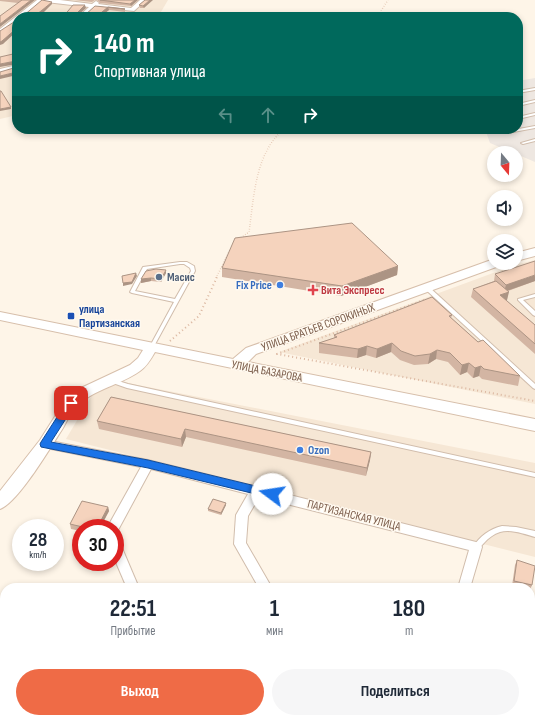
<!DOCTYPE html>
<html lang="ru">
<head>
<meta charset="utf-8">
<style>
  :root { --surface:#fff; --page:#f6f6f7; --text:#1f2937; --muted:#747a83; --accent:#ef6b46 }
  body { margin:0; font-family:"Sofia Sans Condensed",sans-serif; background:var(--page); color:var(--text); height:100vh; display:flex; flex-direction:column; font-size:15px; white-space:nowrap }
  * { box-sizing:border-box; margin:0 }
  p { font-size:13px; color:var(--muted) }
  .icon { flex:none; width:22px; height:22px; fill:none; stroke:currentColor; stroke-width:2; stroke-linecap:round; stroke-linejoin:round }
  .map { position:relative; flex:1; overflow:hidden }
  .details { position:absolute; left:0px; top:583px; width:535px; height:140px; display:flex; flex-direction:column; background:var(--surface); border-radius:16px 16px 0 0; box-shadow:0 2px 6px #0003 }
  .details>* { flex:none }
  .banner { position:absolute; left:12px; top:12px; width:511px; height:122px; border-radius:16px; box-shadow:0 2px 6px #0003; background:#00695c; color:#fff; overflow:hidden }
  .needle { width:26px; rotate:161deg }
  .tools { position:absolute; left:487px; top:146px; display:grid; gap:8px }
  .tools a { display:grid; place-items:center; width:36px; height:36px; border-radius:50%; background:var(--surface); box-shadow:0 2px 6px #0003; font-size:20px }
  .speed { position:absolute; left:12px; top:519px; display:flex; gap:8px; font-size:20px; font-weight:700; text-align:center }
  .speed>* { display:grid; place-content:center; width:52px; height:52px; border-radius:50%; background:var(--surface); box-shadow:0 2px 6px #0003; line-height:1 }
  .speed small { font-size:10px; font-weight:400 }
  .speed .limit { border:6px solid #d22; background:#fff; color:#111 }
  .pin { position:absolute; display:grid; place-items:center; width:34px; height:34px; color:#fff; margin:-17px; border-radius:8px; box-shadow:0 2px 6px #0006 }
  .me { position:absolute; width:44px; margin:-22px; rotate:284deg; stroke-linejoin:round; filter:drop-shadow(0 0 3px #0008) }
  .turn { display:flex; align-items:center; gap:14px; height:84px; padding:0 16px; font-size:18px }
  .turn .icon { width:52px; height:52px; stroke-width:2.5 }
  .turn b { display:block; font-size:28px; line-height:34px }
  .lanes { display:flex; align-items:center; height:38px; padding:0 16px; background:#0003; justify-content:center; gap:20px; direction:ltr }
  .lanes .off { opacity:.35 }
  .eta { display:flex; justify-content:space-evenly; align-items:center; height:68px; text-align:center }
  .eta b { font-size:24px; font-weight:700; line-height:28px }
  .primary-button { display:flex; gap:8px; margin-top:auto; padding:8px 16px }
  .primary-button a { flex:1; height:46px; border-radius:24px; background:var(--accent); color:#fff; font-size:16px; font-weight:700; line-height:46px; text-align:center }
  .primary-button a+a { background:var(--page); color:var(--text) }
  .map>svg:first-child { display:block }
</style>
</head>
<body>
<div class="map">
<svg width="535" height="723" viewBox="0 0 535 723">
  <rect width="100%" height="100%" fill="#fef5e8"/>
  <g fill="#f6e7d5">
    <path d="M0,0H168L158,17H17V115L0,119Z"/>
    <path d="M535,260V404L279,352L515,265Z"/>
    <path d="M102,378L535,463V557L66,439Z"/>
    <path d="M0,640L5,653V718H30L32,723H0Z"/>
  </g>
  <path fill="#eee7e1" d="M535,78V162L490,143L485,129H518V81Z"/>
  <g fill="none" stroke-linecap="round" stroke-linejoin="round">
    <g stroke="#d1bdac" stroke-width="2">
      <g id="lane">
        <path d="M535,88V90L518,93V91Z"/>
        <path d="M535,100V102L518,106V104Z"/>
        <path d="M535,113V115L518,119V117Z"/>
        <path d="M535,126V128L508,133L506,132L508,131Z"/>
        <path d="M535,139V141L523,144L521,143Z"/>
        <path d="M180,262H187L194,266L195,271L153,348L151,350L149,349V348L174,302L132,293L130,292L143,267ZM180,264H184L190,268L191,271L175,299L135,291L147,269Z"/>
        <path d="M425,287H429L535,384V389L533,388L425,289Z"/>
        <path d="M535,294V297L523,300L535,311V316L533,315L518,300V299Z"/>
        <path d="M112,379L128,384L535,473V477L127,388L110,382L109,381Z"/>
        <path d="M502,526L516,527L535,531V537C524,534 511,529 500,532C494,534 488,538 484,543C482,545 479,549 477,549C476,550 475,549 474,549L473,547C480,536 490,529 502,526Z"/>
      </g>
    </g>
    <g stroke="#d1bdac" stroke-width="2">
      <g id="street">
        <path d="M37,0H43L23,17H17V21L0,34V29Z"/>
        <path d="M43,0H60L92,4L96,1L99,3L98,4L131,8L140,0H146L134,11L95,7L84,17H78L89,7L46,2Z"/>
        <path d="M17,65V69L0,73V69Z"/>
        <path d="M45,440L148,460L254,486L257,485L262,488L476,542L480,543L482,547L470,588H458L469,550L259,497L248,516L246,543L272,588H259L234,544L236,515L248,494L151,469L117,532H115V528H107L141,467L41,447L39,444L41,441Z"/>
        <path d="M115,540L119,541L139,588H127L115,560Z"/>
        <path d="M0,672L5,674V700L0,698Z"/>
        <path d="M7,718H21L23,723H9Z"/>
        <path d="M181,718H195L197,723H183Z"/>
        <path d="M315,718H335L333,723H313Z"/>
        <path d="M337,718H352L354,723H339Z"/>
        <path d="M506,718H522L524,723H508Z"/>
      </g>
    </g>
    <g stroke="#d7bfab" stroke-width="2">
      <g id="secondary">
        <path d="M535,248V256L516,261V253Z"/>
        <path d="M494,259V263H501L499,266L256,354L248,362L535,419V431L155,352C151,359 147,366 140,371C121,385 93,389 76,407C71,412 67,421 63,428C52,445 18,503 0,509V491L40,440L66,399L81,388L130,365L138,358L143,350L0,320V312L233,359L246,348Z"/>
      </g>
    </g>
    <g stroke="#dbb7a0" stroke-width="1.5" stroke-dasharray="0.5 2" stroke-linecap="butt">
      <path d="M377,17L388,0"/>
      <path d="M239,239L249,232C254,197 255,153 284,129"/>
      <path d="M502,271L516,266"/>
      <path d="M216,278L232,246"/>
    </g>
    <g stroke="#dbb7a0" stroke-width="2" stroke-dasharray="1 3" stroke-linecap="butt">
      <path d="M424,300L277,354L535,401"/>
      <path d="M170,341L199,316L217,277"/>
    </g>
    <use href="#lane" fill="#fff" fill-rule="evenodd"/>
    <use href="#street" fill="#fff" fill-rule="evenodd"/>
    <use href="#secondary" fill="#fff" fill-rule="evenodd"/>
  </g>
  <g fill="#d3b5a3">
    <path d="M0,0H35L18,3L0,1Z"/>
    <path d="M74,0H95L92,2Z"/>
    <path d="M97,0H138L131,6L100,3Z"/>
    <path d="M145,0L144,8H140L139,5Z"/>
    <path d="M95,6L125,9V12L109,10L100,17H63L86,8L77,15H85Z"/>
    <path d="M398,266L397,275L341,296L222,277V268Z"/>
    <path d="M166,273L161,282L151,281L141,283V279Z"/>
    <path d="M495,274L535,281L508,291L507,300L506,301L535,325V354L471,297L473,289L494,281Z"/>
    <path d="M452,315L451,318L478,342L520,376L518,386L482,379L479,376L473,378L467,372L460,375L448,362L436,359L428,364L414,365L400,360L391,352L376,358L366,355L357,358L319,353V343L334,338V335Z"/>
    <path d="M111,397L371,452L370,460L366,476L186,437L182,447L99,429L97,421Z"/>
    <path d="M226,505L221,515L208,511V509Z"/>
    <path d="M108,507L109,511L100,528H81V531L71,529L70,524Z"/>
    <path d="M517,560L532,585L530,590V588H522L512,586L515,565Z"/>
    <path d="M530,646L535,662L533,666L530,665Z"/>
  </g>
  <g fill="#ac9484">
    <path d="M31,0H35L0,27V24Z"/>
    <path d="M135,0H138L131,6L130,4Z"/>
    <path d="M150,0H153L144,8L143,6Z"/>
    <path d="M52,2V4L42,14L37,17H33Z"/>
    <path d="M85,5L86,8L77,16V13Z"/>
    <path d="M108,7L109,10L100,17H96Z"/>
    <path d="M17,28V31L3,44L0,45V42Z"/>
    <path d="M16,61L17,64L0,67V64Z"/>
    <path d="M17,72V75L0,79V76Z"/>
    <path d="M11,107V109L0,111V109Z"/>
    <path d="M398,266L397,275L341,296L342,286Z"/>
    <path d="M166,270V273L161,282V279Z"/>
    <path d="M136,273L137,276L132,284L123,286V283Z"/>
    <path d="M535,275V281L504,292L506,285Z"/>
    <path d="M151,278V281L141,283V279Z"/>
    <path d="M509,292L507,300L498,303L500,295Z"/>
    <path d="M392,343L391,352L376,358L377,349Z"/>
    <path d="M367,346L366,355L357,358L358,349Z"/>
    <path d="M437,350L436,359L428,364L430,354Z"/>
    <path d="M469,363L467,372L460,375L462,365Z"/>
    <path d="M481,366L479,376L473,378L475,368Z"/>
    <path d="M185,429L186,437L182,447L181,439Z"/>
    <path d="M371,452L370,460L366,476L367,468Z"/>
    <path d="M226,503V505L221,515V513Z"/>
    <path d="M108,507L109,511L100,528H97Z"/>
  </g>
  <g fill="#f5d3bd" stroke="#ac9484">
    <path d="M22,0H31L0,24V16Z"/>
    <path d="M42,0L52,2L41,11L33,17H18V16H23Z"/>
    <path d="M100,0H135L130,4Z"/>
    <path d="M145,0H150L143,6L139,5Z"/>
    <path d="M73,5H85L77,13L78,16L85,15L95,6L125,9L108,7L96,17H63Z"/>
    <path d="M17,20V28L2,41L0,42V31Z"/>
    <path d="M17,51V61H16L0,64V57L13,54Z"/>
    <path d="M17,67V72L0,76V72Z"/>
    <path d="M0,91H1L11,107L0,109Z"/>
    <path d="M352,223L398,266L342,286L222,268L235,238Z"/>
    <path d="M535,261V275L506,285L495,274Z"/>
    <path d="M156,269L166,270L161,279L151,278L141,279L146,271Z"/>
    <path d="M136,273L132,282L123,283L122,276Z"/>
    <path d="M496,281L509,292L500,295L535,325V344L473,289Z"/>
    <path d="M432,297L452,315L449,316L478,342L483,340L520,376L484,369L481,366L475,368L469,363L462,365L450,353L437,350L430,354L415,356L401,351L392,343L377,349L367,346L358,349L319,343L337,337L334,335Z"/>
    <path d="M111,397L371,452L367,468L185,429L181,439L97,421Z"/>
    <path d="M213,499L226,503L221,513L208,509Z"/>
    <path d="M82,501L108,507L97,528H87L70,524Z"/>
    <path d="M517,560L535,566L532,585L514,581Z"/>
    <path d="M530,646L535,647V662L530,660Z"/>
  </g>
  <path fill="#1a73e8" stroke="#114b97" d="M71,399L76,403L51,442L148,460L272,490L277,494L272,498L148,468L41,447L40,444L41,442L68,400Z"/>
  <circle fill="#5c6f8a" stroke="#fff9ef" stroke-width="1.5" cx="159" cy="277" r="4"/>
  <g fill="#3f7fe0" stroke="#fff9ef" stroke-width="1.5">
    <circle cx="280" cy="285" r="4"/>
    <circle cx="300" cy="450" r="4"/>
  </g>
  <path fill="#e0444e" stroke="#fff9ef" stroke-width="1.5" d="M311 284h4v4h4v4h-4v4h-4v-4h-4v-4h4z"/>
  <rect fill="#1a4fb4" stroke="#fff9ef" stroke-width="1.5" x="67" y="312" width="8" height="8" rx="2"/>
  <g text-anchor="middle" stroke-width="3" stroke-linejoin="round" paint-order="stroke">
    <g font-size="12" font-weight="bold" fill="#4e5e75" stroke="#fff9ef" text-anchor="start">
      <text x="167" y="281">Масис</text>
    </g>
    <g font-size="12" font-weight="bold" fill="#366cbe" stroke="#fff9ef" text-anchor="end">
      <text x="272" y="289">Fix Price</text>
      <text x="308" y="454" text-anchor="start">Ozon</text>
    </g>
    <g font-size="12" font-weight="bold" fill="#be3a42" stroke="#fff9ef" text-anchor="start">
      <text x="321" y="294">Вита Экспресс</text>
    </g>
    <g font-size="12" font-weight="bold" fill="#164399" stroke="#fff9ef" text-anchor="start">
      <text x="79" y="313">улица<tspan x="79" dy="14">Партизанская</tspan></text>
    </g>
    <g font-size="12" fill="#7a5b49" stroke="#fff9ef">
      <text transform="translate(318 327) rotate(-20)" y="4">УЛИЦА БРАТЬЕВ СОРОКИНЫХ</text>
      <text transform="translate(267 371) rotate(11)" y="4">УЛИЦА БАЗАРОВА</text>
      <text transform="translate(354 515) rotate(14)" y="4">ПАРТИЗАНСКАЯ УЛИЦА</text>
    </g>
  </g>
</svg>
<div class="tools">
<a><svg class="needle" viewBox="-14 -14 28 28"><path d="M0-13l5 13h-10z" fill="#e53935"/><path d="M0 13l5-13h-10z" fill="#747a83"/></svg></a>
<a><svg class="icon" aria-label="sound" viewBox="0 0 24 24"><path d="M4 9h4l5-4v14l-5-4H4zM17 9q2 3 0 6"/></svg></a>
<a><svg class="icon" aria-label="layers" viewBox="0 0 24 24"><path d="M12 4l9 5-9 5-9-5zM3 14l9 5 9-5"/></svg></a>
</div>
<div class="speed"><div>28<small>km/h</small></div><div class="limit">30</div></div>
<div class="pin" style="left:71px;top:403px;background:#d93025"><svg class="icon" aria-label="arrive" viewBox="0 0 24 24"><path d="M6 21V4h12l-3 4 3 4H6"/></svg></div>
<svg class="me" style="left:272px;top:494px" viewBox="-20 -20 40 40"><circle r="19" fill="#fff"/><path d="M0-13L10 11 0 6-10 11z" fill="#1a73e8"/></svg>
<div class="banner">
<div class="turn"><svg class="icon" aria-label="right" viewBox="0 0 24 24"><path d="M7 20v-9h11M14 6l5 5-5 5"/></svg><div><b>140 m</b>Спортивная улица</div></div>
<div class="lanes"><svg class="icon off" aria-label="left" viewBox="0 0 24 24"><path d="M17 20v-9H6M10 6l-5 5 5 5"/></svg><svg class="icon off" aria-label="ahead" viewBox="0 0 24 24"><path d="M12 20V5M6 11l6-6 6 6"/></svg><svg class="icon" aria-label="right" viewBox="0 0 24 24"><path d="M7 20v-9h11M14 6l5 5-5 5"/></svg></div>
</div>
<section class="details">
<div class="eta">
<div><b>22:51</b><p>Прибытие</p></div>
<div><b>1</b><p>мин</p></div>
<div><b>180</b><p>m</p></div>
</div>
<div class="primary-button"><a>Выход</a><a>Поделиться</a></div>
</section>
</div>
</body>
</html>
